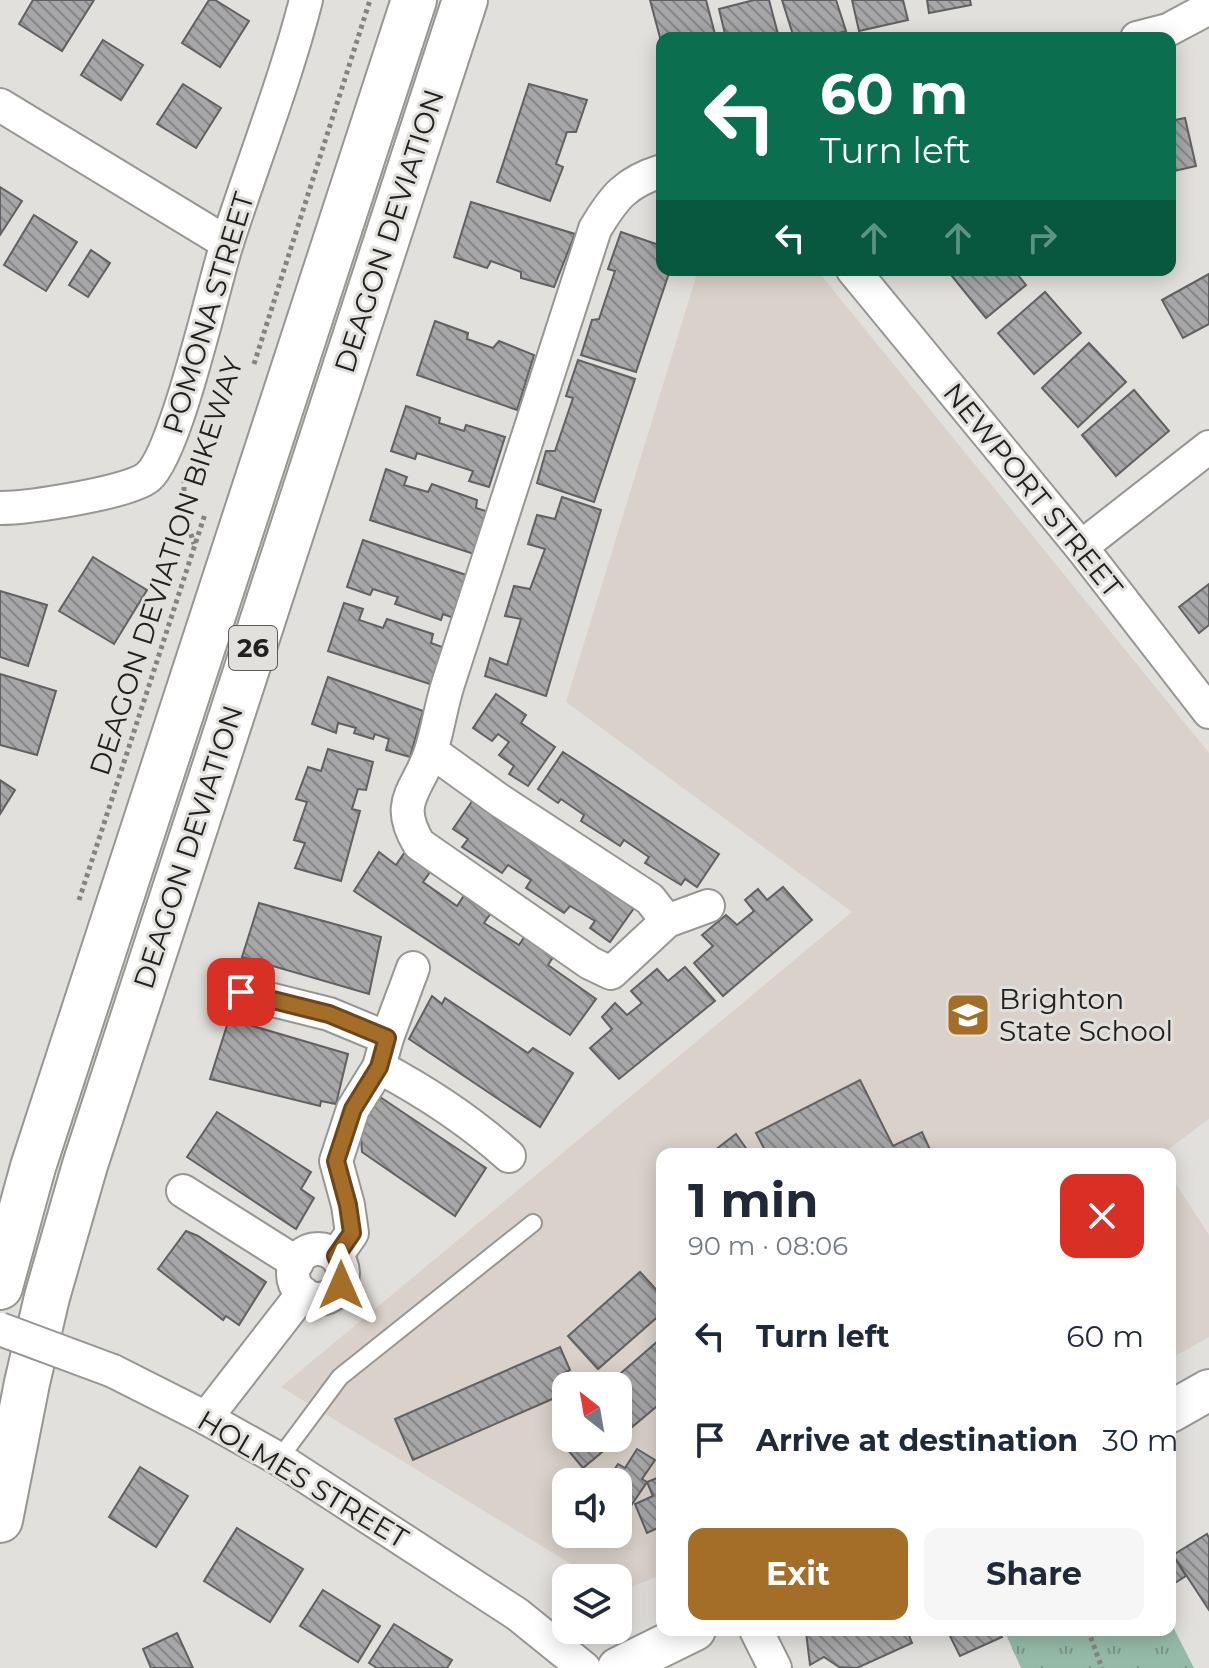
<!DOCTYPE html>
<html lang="en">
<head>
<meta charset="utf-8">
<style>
  :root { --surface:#fff; --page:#f6f6f7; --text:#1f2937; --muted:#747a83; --accent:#a46d28 }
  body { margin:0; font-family:Montserrat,sans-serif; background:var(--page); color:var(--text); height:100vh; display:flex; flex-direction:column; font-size:30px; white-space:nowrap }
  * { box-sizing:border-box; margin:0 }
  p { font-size:26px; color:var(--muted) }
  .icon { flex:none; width:44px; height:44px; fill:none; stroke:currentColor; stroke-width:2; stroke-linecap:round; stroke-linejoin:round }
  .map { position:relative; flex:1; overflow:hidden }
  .sheet { position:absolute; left:656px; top:1148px; width:520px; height:488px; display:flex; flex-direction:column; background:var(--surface); border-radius:16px; box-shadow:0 4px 20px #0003 }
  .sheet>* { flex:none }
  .hud { position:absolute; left:656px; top:32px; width:520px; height:244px; border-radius:16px; box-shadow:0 4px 20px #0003; background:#0b6e4f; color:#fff; overflow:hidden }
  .needle { width:52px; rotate:329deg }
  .buttons { position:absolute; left:552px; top:1372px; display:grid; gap:16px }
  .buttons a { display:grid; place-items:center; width:80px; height:80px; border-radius:16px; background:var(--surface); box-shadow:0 4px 20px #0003; font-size:40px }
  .pin { position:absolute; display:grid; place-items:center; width:68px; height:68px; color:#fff; margin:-34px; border-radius:16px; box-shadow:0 4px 12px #0006 }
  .me { position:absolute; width:88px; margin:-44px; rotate:0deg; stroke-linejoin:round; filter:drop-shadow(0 0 6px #0008) }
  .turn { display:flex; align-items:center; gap:28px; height:168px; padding:0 32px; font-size:36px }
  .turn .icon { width:104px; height:104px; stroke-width:2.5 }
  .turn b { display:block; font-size:56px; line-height:68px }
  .lanes { display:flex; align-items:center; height:76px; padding:0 32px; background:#0003; justify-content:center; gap:40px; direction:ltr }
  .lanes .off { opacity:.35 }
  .round { display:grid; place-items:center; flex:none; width:84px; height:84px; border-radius:16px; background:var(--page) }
  .overview { display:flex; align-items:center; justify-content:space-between; height:136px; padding:0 32px }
  h1 { font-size:48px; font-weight:700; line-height:60px }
  .cta { display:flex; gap:16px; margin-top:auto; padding:16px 32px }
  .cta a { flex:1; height:92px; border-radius:16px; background:var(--accent); color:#fff; font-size:32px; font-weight:700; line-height:92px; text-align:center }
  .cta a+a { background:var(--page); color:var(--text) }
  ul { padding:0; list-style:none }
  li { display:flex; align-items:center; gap:24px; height:104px; padding:0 32px }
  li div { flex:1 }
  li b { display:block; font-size:30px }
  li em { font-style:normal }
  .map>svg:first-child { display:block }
</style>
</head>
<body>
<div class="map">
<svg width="1209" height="1668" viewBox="0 0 1209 1668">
  <defs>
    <pattern id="park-tufts" width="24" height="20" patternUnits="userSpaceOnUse" patternTransform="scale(2)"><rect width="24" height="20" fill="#95baa8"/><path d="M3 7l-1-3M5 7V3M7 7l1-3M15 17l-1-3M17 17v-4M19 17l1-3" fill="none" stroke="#799788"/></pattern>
    <pattern id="building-back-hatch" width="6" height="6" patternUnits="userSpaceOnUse" patternTransform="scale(2)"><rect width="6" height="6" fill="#a7a6a8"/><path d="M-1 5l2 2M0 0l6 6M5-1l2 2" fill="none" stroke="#888788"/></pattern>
  </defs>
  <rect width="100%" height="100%" fill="#e2e0dd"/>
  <g fill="#dad2ca" fill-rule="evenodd">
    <path d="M698,270H817L1209,753V1119L1162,1154H662V1575L618,1592V1578H594L281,1387L852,912L566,702ZM566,1386H618V1438H566ZM566,1482H618V1534H566Z"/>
    <path d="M1170,1175L1209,1235V1337L1170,1359Z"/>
  </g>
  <path fill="url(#park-tufts)" d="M1170,1621L1194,1668H1021L1004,1630H1170Z"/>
  <g fill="url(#building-back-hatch)" stroke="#616062" stroke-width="2">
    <path d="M33,0H94L62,51L19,24Z"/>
    <path d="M209,0H215L249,21L220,67L182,43Z"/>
    <path d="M650,0H706L716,38H662V45Z"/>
    <path d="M754,0H769L779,38H726L719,9Z"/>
    <path d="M782,0H836L846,31L822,38H794Z"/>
    <path d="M852,0H903L908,20L859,31Z"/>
    <path d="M927,0H970L971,5L929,13Z"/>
    <path d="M103,40L143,65L121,100L81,75Z"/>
    <path d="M183,84L221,108L196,148L157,124Z"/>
    <path d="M529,84L587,100L576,132H567L556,164L563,167L550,201L497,182Z"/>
    <path d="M1185,118L1196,166L1170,172V121Z"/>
    <path d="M0,187L22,201L0,235Z"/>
    <path d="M471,202L575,234L554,287L521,278V272L491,261L487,268L454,257Z"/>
    <path d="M34,215L77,242L46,291L4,265Z"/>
    <path d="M621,232L662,246V270H670L636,372L581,355L592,320L599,319L615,271L608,269Z"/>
    <path d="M91,250L110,263L88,297L69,285Z"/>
    <path d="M947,270H1014L1026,285L986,318Z"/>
    <path d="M1209,274V324L1183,338L1162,300Z"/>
    <path d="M1045,292L1081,333L1034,374L998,333Z"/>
    <path d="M435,321L468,333L467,339L493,348L499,341L534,355L517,410L417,375Z"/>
    <path d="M1089,343L1126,382L1078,427L1042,388Z"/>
    <path d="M578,360L635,379L594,502L537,483L546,451H555L573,398L566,396Z"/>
    <path d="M1134,390L1169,431L1116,476L1082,435Z"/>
    <path d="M406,406L440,418L439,423L464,431L466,425L505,437L489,487L469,481L473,471L417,453L415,459L391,451Z"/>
    <path d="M386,469L407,477L404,485L428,492L432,484L477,500L476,508L489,512L477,555L370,520Z"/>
    <path d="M562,497L601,510L546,696L485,676L490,658L507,665L521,619L505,616L514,586L530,589L545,549L528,544L537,515L555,519Z"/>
    <path d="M363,540L469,576L456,619L443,614L441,620L395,604L398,597L373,589L370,595L347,587Z"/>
    <path d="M93,557L147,590L114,644L59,611Z"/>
    <path d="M1209,584V625L1199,633L1179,607Z"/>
    <path d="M0,591L47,605L28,666L0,657Z"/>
    <path d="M344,603L363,609L359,620L383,628L387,619L433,634L431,643L445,648L433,685L328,651Z"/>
    <path d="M0,674L56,691L37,755L0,745Z"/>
    <path d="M328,677L423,711L410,757L386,750L389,739L375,734L373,739L354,733L356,728L338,723L336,733L312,724Z"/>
    <path d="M496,694L526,715L521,723L555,747L528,786L509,774L514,766L499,755L509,742L498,734L492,741L473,728Z"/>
    <path d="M328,749L373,762L366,790L358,789L352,809L360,811L341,881L295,868L305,843L294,840L307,802L296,799L308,767L321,771Z"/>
    <path d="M563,752L719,854L697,887L685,879L681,885L645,863L649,857L624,840L620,846L581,821L584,815L561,799L558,803L538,789Z"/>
    <path d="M0,780L15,790L0,814Z"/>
    <path d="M475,797L639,901L610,942L590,928L595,921L570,906L564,913L526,888L531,880L508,865L502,873L462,847L468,839L453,829Z"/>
    <path d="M407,849L433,868L423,882L457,906L467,891L493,910L484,923L519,945L529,930L557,951L548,965L596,999L570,1035L354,891L379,852L396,865Z"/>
    <path d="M783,887L812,920L723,996L694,963L713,946L702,935L726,915L737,925L754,911L745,900L758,889L767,900Z"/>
    <path d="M259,903L381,937L369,994L242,957Z"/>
    <path d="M685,967L715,1001L619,1079L590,1048L612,1029L602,1017L615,1003L627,1015L642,1003L631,991L657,969L668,981Z"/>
    <path d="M432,996L442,1004L445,998L528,1053L533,1048L573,1073L540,1127L409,1039Z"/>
    <path d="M229,1019L348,1054L336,1104L321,1101L320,1106L210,1079Z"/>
    <path d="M860,1080L893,1146L922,1132L932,1154H767L756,1133Z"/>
    <path d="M380,1097L486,1168L455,1216L362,1152L360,1125Z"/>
    <path d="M217,1112L311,1172L301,1189L314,1198L296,1229L187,1157Z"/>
    <path d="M736,1134L750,1154H710Z"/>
    <path d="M186,1231L198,1236L266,1282L239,1325L226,1316L223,1320L158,1269Z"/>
    <path d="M640,1272L662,1296V1313L598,1369L568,1336Z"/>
    <path d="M658,1341L662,1346V1402L583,1468L553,1432L566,1421V1438H618V1386H606Z"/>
    <path d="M560,1347L570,1370L564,1373L570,1386H566V1393L413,1460L395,1419Z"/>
    <path d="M637,1449L655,1460L642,1479L647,1482L622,1519L618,1517V1482H606L618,1464L625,1468Z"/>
    <path d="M140,1467L188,1496L156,1547L109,1517Z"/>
    <path d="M662,1476V1526L647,1533L635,1504L653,1496L647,1482Z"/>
    <path d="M237,1528L303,1569L270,1622L204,1581Z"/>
    <path d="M1207,1534L1209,1538V1610L1173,1555Z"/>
    <path d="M1171,1552L1186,1576L1170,1586V1553Z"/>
    <path d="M323,1590L380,1626L358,1662L300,1626Z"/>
    <path d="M394,1624L452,1660L447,1668H377L369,1663Z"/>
    <path d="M808,1630H907L912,1643L857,1668L839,1667L824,1657L810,1665L806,1632Z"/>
    <path d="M947,1630H998L1002,1637L960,1656Z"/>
    <path d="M177,1633L193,1668H151L143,1649Z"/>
  </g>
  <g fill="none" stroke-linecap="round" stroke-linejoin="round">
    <g stroke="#989693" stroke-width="20">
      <path id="service" d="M279,1459L340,1377L533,1223"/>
    </g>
    <g stroke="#989693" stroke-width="36">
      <g id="minor">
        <path d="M1137,38L1168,30L1209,8"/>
        <path d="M0,105L227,243"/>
        <path d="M662,171C626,182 614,197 595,229L448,684C441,706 438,729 431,751C418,791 393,801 419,844L590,963L611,973L667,921L708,906"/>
        <path d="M853,270L1081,547L1209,712"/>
        <path d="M0,508C27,508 129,493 148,477C176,454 213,287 227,243C253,162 285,82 306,0"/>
        <path d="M1081,547L1209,447"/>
        <path d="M431,751L499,800L650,899L667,921"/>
        <path d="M241,992L329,1014L387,1038"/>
        <path d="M379,1067C426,1092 469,1120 509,1156"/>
        <path d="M183,1191L297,1263"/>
        <circle cx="318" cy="1274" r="25"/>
        <path d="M336,1256L352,1233L348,1205L336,1161L353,1109L379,1067L387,1038L413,968"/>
        <path d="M113,1371L206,1418L279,1459L517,1614L584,1668"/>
        <path d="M206,1418L303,1293"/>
        <path d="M756,1630L775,1668"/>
      </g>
    </g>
    <g stroke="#989693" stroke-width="44">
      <g id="tertiary">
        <path d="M1170,1412L1209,1390"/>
        <path d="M618,1668L695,1630"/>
      </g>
    </g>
    <g stroke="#989693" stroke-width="48">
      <g id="trunk">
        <path d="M0,1287L33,1167L414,0"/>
        <path d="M0,1520L27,1383L47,1297L85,1165L465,0"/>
      </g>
    </g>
    <g stroke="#848381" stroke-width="5" stroke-dasharray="4 4" stroke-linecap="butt">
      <path d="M254,364L370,0"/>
      <path d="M184,479V511L194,544"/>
      <path d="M79,900L205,514"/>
      <path d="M1088,1630L1102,1668"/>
    </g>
    <use href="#service" stroke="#fff" stroke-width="16"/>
    <use href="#minor" stroke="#fff" stroke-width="32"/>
    <use href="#tertiary" stroke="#fff" stroke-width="40"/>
    <use href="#trunk" stroke="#fff" stroke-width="44"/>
    <g stroke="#989693" stroke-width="36" stroke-linecap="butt">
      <path id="minor-bridge" d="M0,1329L113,1371"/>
    </g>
    <use href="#minor-bridge" stroke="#fff" stroke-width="32"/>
  </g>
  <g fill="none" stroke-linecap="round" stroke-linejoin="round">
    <g stroke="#6b471a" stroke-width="20">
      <path id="route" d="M241,992L329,1014L387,1038L379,1067L353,1109L336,1161L348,1205L352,1233L336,1256L343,1272L341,1285"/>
    </g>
    <use href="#route" stroke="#a46d28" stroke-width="14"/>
  </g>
  <defs>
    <g id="school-square" transform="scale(2.3)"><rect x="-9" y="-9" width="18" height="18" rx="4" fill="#a46d28" stroke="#e2e0dd"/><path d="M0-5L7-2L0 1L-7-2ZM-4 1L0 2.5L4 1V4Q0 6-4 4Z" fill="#fff"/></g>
  </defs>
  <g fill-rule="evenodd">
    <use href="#school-square" x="968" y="1015"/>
  </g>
  <g text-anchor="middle" stroke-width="6" stroke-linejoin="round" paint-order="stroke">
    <rect fill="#e2e0dd" stroke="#5b5a58" stroke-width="2" x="229" y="626" width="48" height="44" rx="6"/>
    <g font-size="26" font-weight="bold" fill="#21201f">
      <text x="253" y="657">26</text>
    </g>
    <g font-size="28" fill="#21201f" stroke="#e2e0dd">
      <text transform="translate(389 231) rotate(-72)" y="10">DEAGON DEVIATION</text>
      <text transform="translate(208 313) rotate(-73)" y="10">POMONA STREET</text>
      <text transform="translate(1033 490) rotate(51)" y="10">NEWPORT STREET</text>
      <text transform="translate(166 566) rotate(-72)" y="10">DEAGON DEVIATION BIKEWAY</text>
      <text transform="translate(188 847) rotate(-72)" y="10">DEAGON DEVIATION</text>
      <text transform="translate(303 1479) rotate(31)" y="10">HOLMES STREET</text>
    </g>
    <g font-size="28" fill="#21201f" stroke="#e2e0dd" text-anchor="start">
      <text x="999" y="1009">Brighton<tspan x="999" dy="32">State School</tspan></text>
    </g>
  </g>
</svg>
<div class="buttons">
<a><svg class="needle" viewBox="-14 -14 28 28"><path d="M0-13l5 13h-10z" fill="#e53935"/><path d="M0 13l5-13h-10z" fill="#747a83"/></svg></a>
<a><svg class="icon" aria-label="sound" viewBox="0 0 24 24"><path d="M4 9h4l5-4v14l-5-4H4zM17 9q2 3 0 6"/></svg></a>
<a><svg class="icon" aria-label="layers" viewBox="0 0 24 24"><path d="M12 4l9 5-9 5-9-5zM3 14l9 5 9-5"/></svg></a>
</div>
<div class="pin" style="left:241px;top:992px;background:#d93025"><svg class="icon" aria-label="arrive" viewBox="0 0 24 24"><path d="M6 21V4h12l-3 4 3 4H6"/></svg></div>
<svg class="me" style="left:341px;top:1285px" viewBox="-20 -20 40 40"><path d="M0-17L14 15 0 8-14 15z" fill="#a46d28" stroke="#fff" stroke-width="4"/></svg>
<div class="hud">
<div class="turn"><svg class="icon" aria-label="left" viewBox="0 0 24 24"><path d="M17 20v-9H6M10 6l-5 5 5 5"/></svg><div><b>60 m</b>Turn left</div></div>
<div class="lanes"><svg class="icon" aria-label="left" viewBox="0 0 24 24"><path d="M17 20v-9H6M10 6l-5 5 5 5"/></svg><svg class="icon off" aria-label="ahead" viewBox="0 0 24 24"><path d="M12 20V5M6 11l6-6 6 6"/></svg><svg class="icon off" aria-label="ahead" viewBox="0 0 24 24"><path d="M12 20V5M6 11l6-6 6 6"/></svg><svg class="icon off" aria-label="right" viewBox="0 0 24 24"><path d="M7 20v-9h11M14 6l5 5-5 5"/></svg></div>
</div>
<section class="sheet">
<div class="overview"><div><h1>1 min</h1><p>90 m · 08:06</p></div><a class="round" style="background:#d93025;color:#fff"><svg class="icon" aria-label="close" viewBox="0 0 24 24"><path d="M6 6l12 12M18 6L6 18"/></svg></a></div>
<ul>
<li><svg class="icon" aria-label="left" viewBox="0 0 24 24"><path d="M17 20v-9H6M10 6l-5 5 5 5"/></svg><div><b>Turn left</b></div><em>60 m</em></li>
<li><svg class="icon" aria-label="arrive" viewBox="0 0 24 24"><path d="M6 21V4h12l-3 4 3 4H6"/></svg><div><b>Arrive at destination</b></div><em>30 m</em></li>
</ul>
<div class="cta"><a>Exit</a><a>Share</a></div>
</section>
</div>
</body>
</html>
